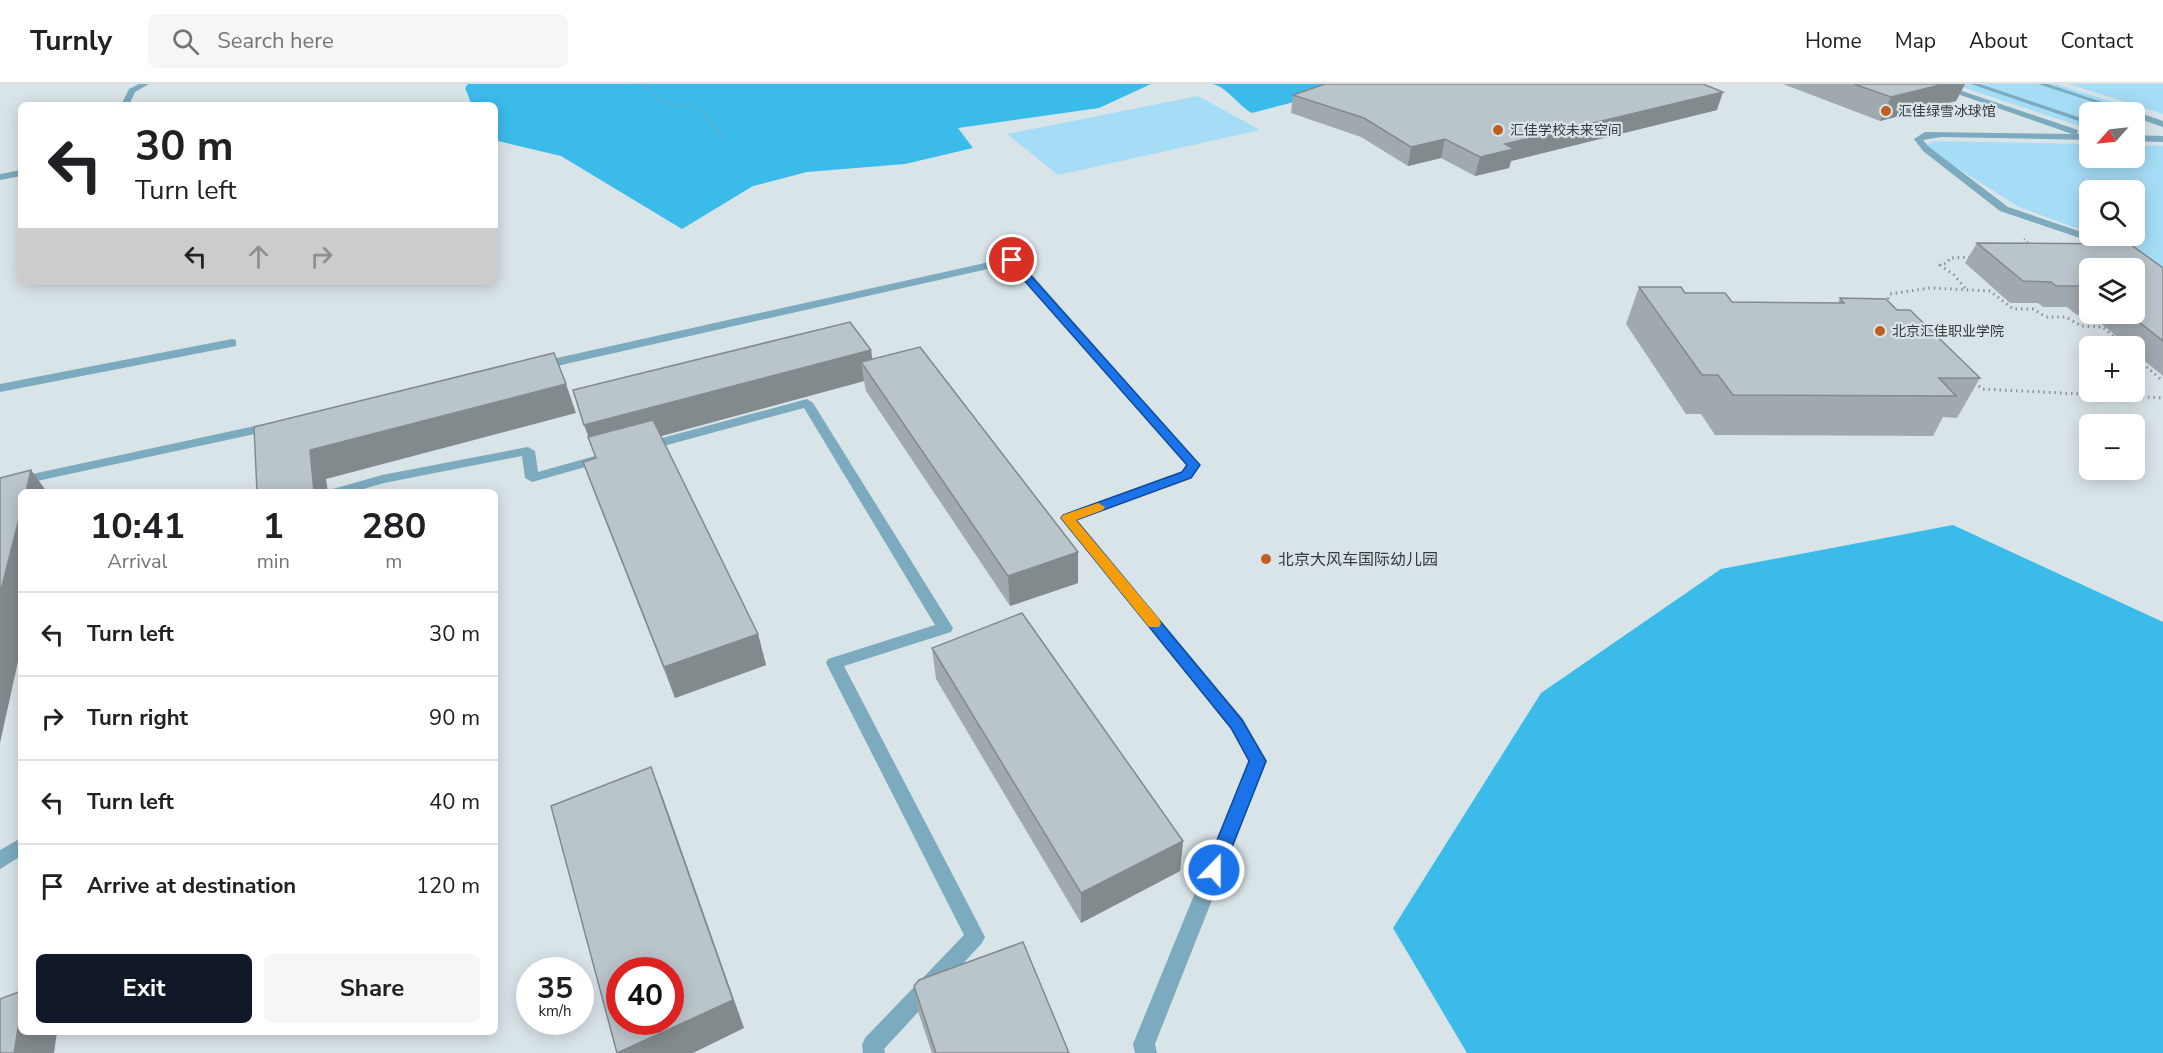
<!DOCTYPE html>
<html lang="en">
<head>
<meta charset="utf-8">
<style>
  :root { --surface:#fff; --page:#f6f6f6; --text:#202124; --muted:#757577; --line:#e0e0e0; --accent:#111827 }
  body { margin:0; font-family:"Nunito Sans","Noto Sans SC",sans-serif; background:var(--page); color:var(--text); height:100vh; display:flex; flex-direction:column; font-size:22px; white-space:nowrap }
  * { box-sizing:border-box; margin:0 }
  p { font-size:20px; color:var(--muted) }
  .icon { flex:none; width:33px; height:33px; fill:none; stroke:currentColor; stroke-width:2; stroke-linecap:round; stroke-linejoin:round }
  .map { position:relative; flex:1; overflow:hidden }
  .sheet { position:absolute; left:18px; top:405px; width:480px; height:546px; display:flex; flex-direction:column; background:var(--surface); border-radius:9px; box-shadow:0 3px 15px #0003 }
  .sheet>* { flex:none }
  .guide { position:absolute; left:18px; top:18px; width:480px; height:183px; border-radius:9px; box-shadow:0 3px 15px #0003; background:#fff; color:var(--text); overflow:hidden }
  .needle { width:39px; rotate:243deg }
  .fabs { position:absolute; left:2079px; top:18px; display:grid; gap:12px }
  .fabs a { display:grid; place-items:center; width:66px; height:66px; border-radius:9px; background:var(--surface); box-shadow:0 3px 15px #0003; font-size:30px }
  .speed { position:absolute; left:516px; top:873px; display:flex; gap:12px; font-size:30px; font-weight:700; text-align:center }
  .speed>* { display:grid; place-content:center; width:78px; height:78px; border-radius:50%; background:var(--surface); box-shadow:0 3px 15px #0003; line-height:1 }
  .speed small { font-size:15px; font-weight:400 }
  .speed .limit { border:9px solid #d22; background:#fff; color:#111 }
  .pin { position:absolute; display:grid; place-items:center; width:51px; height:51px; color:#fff; margin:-26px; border:3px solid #fff; border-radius:50%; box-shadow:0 2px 6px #0007 }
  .me { position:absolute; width:66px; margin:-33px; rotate:22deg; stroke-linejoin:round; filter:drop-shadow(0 0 4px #0008) }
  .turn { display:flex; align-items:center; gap:21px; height:126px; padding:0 18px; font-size:27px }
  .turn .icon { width:78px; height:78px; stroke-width:2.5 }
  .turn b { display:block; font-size:42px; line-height:51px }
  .lanes { display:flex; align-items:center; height:57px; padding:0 18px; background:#0003; justify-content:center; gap:30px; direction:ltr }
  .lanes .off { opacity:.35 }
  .eta { display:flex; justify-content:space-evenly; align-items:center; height:102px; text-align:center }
  .eta b { font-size:36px; font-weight:700; line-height:42px }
  .primary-button { display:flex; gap:12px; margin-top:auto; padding:12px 18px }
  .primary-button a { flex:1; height:69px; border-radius:9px; background:var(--accent); color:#fff; font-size:24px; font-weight:700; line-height:69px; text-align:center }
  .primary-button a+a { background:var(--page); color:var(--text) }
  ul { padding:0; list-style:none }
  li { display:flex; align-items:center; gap:18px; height:84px; padding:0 18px; border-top:2px solid var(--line) }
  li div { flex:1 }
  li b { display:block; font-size:22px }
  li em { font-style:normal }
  header { display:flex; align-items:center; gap:36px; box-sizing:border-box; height:84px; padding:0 30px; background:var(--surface); border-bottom:2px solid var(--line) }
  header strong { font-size:28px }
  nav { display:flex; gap:33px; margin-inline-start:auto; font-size:21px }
  .search { width:420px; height:54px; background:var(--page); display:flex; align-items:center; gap:15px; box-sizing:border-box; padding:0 21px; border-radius:9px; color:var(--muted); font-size:22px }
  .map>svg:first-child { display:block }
</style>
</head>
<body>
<header>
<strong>Turnly</strong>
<div class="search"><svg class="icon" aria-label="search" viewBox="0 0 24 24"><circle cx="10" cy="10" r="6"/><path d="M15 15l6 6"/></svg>Search here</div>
<nav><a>Home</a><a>Map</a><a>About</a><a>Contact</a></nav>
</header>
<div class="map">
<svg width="2163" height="969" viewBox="0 0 2163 969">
  <rect width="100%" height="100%" fill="#d9e4e9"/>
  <g fill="#a5ddf6">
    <path d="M1953,0H2055L2135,25L2125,28H2090L2089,39L2079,42Z"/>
    <path d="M2069,0H2163V30Z"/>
    <path d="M1198,12L1260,46L1058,91L1007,50Z"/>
    <path d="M1933,57L2089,60L2090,74H2134L2135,61L2163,62V187L2135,165L2097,152H2134V106H2090L2089,149L2019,123L1924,63Z"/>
  </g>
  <g fill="#3bbbea">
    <path d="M468,0H1151L1099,24L958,44L973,64L905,80L807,88L753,102L682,145L561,72L498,57L495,52V21H472L465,4Z"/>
    <path d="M1212,0H1363L1252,29C1237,21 1228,3 1212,0Z"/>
    <path d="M1953,441L2163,538V969H1467L1393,844L1541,609L1721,485Z"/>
  </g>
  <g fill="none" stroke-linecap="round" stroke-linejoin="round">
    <g stroke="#8b9396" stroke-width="2" stroke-dasharray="1 3" stroke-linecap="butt">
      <path d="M638,0L660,13L663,18L701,25L724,56"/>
      <path d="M2024,155L2031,161"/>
    </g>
    <g stroke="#8b9396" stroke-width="3" stroke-dasharray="1.5 4" stroke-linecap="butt">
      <path d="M1965,204L1954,191L1940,181L1947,179L1950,174L1972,173"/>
      <path d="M1886,220L1890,210L1930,204L1990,207L2013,225H2033L2046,233H2066L2081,242L2103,243L2124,262"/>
      <path d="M2134,272L2163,297"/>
      <path d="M1975,298L1982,305L2163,314"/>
    </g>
    <g fill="#7caabe" fill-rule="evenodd">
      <path d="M1971,0H1980L2090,37V41Z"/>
      <path d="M2038,0H2048L2132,28H2124Z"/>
    </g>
    <g fill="#7caabe" fill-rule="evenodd">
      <path d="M139,0H149L135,8L129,21H121L129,5Z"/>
      <path d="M1929,0H1941L2078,46L2077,50H2090V56L1941,53L1923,56L1929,63L2008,123L2129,164V168H2121L2000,127L1923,67L1914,55L1925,48L2072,50Z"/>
      <path d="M2134,27L2163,37V43L2134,33V28H2131Z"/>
      <path d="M2134,51L2163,52V58L2134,57Z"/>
      <path d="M21,86V92L0,96V90Z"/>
      <path d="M807,315L813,319L953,544L951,548L844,582L985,853L982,859L884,965L885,969H863L862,961L865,954L964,851L826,579L828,575L935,541L804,324L645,367L638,363L640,360Z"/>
      <path d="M528,363L535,367L538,388L602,370L609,374L607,377L532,398L525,394L522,372L384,399L353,408H331L333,405L382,391Z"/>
      <path d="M21,754V772L0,785V766Z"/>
    </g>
    <g fill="#7caabe" fill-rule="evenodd">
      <path d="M1012,173L1027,185L1200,381L1192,394L1077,436L1243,635L1267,677L1155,960L1157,969H1135L1133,960L1249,677L1231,645L1061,434L1063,431L1182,388L1186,381L1019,189L1010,180L539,286L533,282L539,278Z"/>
      <path d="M232,255L236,256V262L0,308V300Z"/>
      <path d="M273,338L279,342L278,345L0,405V397Z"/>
    </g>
  </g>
  <g fill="#a0a9af" fill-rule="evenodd">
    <path d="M1783,0H1965L1956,17L1880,37Z"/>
    <path d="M1293,11L1717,26L1511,77L1509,84L1475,92L1441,74L1408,82L1361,53L1291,29Z"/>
    <path d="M1977,159L2163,184V292L2134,268V262H2128L2091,231H2077L2067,223H2043L2038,219H2010L1965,179ZM2090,184L2134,230H2090Z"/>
    <path d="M1639,203L1685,209L1732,218L1838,219L1840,214L1897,226L1980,294L1957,334L1943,333L1933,352L1715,351L1701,330H1686L1626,240Z"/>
    <path d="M871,266L872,276L1078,468V499L1010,522L866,307L864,297L661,352L758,550L766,581L675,614L594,408L583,378L596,374L573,306Z"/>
    <path d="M932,564L1183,757L1180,787L1081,839L936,595Z"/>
    <path d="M914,902L1069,969H932L919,930Z"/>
  </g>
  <g fill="#828a8e">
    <path d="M1944,0H1965L1956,17L1880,37L1891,13Z"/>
    <path d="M1723,8L1717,26L1511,77L1509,84L1475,92L1480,73L1505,60Z"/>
    <path d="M1445,55L1441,74L1408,82L1411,63Z"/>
    <path d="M871,266L875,295L861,278L864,297L595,370L584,341Z"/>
    <path d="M566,300L576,329L326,395L328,408H314L310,366Z"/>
    <path d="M31,386L47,408H26Z"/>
    <path d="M21,427V564L0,659V510Z"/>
    <path d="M1078,468V499L1010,522L1008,492Z"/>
    <path d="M758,550L766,581L675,614L664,583Z"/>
    <path d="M651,683L663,714L744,944L693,969H618Z"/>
    <path d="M1183,757L1180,787L1081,839V809Z"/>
    <path d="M21,926V948H57L54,969H14Z"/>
  </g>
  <g fill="#bac5cb" stroke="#828a8e" stroke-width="1.5" fill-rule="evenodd">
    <path d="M1325,0H1703L1723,8L1505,60L1514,65L1480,73L1445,55L1411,63L1364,34L1293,11Z"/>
    <path d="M1854,0H1944L1891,13Z"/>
    <path d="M1977,159L2130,160L2163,184V257L2129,230H2134V184H2090V209L2081,202H2056L2051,198L2023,197Z"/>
    <path d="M1639,203H1681L1685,209H1725L1732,218L1844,219L1840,214L1886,215L1897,226H1910L1980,294H1939L1956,312L1733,311L1718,291H1702Z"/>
    <path d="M850,238L871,266L584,341L573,306Z"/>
    <path d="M920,263L1078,468L1008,492L861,278Z"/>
    <path d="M554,269L566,300L310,366L314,408H257L254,343Z"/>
    <path d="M653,336L758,550L664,583L583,378L596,374L588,353Z"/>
    <path d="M31,386L26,408H21V427L0,510V394Z"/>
    <path d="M1022,529L1183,757L1081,809L932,564Z"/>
    <path d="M651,683L733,916L617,969L551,722ZM620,886H670V938H620Z"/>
    <path d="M1023,858L1069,969H936L914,902L919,896Z"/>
    <path d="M21,907V926L14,969H0V915Z"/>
  </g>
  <path fill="#1a73e8" stroke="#114b97" stroke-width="1.5" d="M1012,173L1015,174L1200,381L1191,394L1076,436L1242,636L1266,677L1223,786L1220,791L1214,793L1208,791L1205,786L1249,677L1231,644L1061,434L1063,431L1182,388L1187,381L1008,178L1007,176Z"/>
  <path fill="#f59e0b" d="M1098,419L1105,423L1103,426L1076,436L1159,535L1161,539L1159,543H1149L1061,434L1063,431Z"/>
  <g fill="#c05d22" stroke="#d9e4e9" stroke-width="2">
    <circle cx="1886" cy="27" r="6"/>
    <circle cx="1498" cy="46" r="6"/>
    <circle cx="1880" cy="247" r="6"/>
    <circle cx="1266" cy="475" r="6"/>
  </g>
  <g text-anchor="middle" stroke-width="4.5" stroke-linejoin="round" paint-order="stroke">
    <g font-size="14" fill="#353a3c" stroke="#d9e4e9" text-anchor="start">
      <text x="1898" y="32">汇佳绿雪冰球馆</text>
      <text x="1510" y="51">汇佳学校未来空间</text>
      <text x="1892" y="252">北京汇佳职业学院</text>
    </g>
    <g font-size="16" fill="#353a3c" stroke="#d9e4e9" text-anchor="start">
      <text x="1278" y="481">北京大风车国际幼儿园</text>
    </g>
  </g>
</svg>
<div class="fabs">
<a><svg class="needle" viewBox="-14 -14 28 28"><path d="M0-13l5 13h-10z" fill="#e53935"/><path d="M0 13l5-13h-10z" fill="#757577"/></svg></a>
<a><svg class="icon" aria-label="search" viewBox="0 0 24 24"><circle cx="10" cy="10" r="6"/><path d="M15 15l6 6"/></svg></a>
<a><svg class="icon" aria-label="layers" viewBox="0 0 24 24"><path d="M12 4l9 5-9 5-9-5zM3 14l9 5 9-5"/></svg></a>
<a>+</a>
<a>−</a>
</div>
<div class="speed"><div>35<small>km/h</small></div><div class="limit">40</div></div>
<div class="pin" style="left:1012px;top:176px;background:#d93025"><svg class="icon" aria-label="arrive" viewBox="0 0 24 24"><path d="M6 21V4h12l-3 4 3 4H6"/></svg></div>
<svg class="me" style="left:1214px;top:786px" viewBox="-20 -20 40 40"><circle r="17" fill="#1a73e8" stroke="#fff" stroke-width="3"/><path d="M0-11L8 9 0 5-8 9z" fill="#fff"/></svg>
<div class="guide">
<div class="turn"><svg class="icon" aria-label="left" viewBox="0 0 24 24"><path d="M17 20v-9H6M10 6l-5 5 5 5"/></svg><div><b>30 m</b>Turn left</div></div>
<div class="lanes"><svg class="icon" aria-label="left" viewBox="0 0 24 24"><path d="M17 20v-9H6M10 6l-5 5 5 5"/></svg><svg class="icon off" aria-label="ahead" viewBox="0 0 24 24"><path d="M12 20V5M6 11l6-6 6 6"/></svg><svg class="icon off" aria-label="right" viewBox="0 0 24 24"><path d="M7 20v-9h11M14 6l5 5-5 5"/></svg></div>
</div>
<section class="sheet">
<div class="eta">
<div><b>10:41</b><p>Arrival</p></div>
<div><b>1</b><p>min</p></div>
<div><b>280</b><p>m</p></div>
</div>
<ul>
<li><svg class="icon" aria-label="left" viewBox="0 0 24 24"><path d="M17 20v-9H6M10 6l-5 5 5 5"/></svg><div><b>Turn left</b></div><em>30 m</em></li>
<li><svg class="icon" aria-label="right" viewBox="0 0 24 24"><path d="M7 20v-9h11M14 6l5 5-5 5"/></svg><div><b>Turn right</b></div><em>90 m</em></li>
<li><svg class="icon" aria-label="left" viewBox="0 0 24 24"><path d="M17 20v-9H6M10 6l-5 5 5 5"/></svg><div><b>Turn left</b></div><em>40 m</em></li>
<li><svg class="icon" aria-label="arrive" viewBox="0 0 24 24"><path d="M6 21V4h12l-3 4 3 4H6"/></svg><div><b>Arrive at destination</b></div><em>120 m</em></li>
</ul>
<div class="primary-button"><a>Exit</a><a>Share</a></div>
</section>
</div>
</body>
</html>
